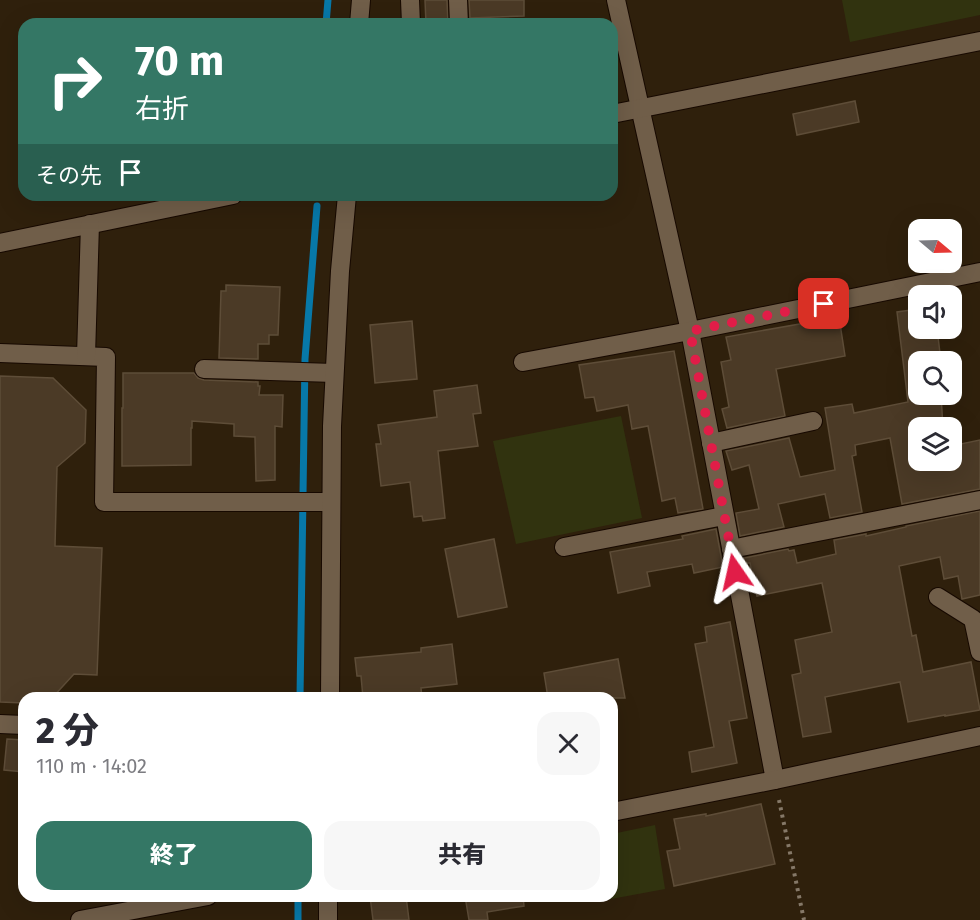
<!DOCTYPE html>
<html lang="ja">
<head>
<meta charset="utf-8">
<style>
  :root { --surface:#fff; --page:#f7f7f7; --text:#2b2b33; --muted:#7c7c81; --accent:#347765 }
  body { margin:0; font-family:"Fira Sans","Noto Sans JP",sans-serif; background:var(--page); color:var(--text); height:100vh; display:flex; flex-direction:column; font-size:22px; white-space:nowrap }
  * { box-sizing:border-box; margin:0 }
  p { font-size:20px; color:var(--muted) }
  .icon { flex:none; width:33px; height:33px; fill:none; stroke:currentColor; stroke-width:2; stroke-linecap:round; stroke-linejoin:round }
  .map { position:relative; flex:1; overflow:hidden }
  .drawer { position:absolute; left:18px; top:692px; width:600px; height:210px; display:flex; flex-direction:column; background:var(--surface); border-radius:18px; box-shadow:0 6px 24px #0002 }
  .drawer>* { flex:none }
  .banner { position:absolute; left:18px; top:18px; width:600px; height:183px; border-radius:18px; box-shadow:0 6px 24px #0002; background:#347765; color:#fff; overflow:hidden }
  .needle { width:39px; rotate:109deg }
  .tools { position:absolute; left:908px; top:219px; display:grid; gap:12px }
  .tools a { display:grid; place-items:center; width:54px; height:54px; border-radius:12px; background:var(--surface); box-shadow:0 6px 24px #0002; font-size:30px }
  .pin { position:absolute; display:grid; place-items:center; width:51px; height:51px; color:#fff; margin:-26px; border-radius:12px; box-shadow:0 3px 9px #0006 }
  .me { position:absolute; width:66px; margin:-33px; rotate:349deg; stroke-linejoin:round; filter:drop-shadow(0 0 4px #0008) }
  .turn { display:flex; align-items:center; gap:21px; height:126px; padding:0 18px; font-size:27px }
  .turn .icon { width:78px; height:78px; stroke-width:2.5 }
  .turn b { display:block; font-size:42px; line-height:51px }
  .then { display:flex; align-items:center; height:57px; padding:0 18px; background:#0003; gap:12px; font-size:22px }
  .round { display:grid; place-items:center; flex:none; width:63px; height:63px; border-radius:18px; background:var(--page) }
  .summary { display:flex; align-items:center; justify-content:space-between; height:102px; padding:0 18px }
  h1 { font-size:36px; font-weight:800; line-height:45px }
  .action { display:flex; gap:12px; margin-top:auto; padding:12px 18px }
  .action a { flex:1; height:69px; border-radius:18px; background:var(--accent); color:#fff; font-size:24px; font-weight:800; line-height:69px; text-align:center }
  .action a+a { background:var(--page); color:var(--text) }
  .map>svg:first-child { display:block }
</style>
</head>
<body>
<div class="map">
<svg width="980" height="920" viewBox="0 0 980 920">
  <rect width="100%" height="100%" fill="#2f200c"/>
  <g fill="#31330f">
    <path d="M842,0H980V15L850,42Z"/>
    <path d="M621,416L642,518L516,544L493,441Z"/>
    <path d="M655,825L665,889L595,902L594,896H612V834Z"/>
  </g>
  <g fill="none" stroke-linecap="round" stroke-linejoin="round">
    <g stroke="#0778a8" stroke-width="7">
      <path d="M326,24L328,0"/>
      <path d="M300,698L305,359L317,206"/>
      <path d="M298,896V920"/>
    </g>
  </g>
  <g fill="#4b3a26" stroke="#5e4d38" stroke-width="1.5">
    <path d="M425,0H447L448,24H426Z"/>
    <path d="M469,0H524V16L470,18Z"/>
    <path d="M855,101L859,122L797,135L793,114Z"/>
    <path d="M226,285L280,287L278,335H269V344H258V359L219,358L221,291H226Z"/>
    <path d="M918,309V328H937L941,362H918V394H941L943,428H918V460H951V446L980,440V489L902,504L890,438L855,445L856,455L852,456L862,512L830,518L825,494L778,504L784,527L740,536L736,513L759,509L749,465L732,470L726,451L789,438L800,477L835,470L825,408L852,404L854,413L908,402L897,312Z"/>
    <path d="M839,317L845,356L776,369L785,416L727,428L722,409L729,407L721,362L731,360L726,337Z"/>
    <path d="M412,321L417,379L375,383L370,325Z"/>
    <path d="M674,351L703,509L678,513L675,498L662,501L648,426L632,429L628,405L597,411L594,397L585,398L579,365Z"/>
    <path d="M123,373H194L198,378L204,380L258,382V386H260L259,395H283L282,427L275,426V480L256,481L255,437L234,436V424L192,421V428H191V465L122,466V408H123Z"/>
    <path d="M0,376L53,378L86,410L85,443L57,467L55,546L102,548L97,675L74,674L52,698H24V703L0,702Z"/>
    <path d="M477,385L481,413L473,414L478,446L438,451L445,518L423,521L422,516L414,517L410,482L381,486L376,444H381L378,425L437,417L434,391Z"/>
    <path d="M980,511V595L962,599L958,576L944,579L940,557L899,566L912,636L916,635L923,672L971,662L980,710L945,716V715L908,722L900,682L825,697L831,732L803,737L792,675L801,673L795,640L832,632L822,583L757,596L750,563H745L744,558L788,549L789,551L794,550L797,563L836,554L834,540L866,534V536L906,527V526Z"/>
    <path d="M716,529L723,567L694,573L692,564L647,572L650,586L618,593L610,552L683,539L682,536Z"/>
    <path d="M494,539L507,607L458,617L445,549Z"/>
    <path d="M730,622L747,718L729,721L737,763L692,772L689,752L714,747L695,644L707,642L705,627Z"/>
    <path d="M452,644L457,684L421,688L422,698H363L361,676H357L355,658L421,652V648Z"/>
    <path d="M618,659L625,698H548L544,673Z"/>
    <path d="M7,739L24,740V772L4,770Z"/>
    <path d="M761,804L775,864L674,886L667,851L680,849L674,819L706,814V816Z"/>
    <path d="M370,896H406L409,920H373Z"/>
    <path d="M465,896H523L524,906L487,912L488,920H469Z"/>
  </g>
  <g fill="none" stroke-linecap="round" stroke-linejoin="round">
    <g stroke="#170900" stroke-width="20">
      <g id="minor">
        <path d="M410,0L411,24"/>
        <path d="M458,0L459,24"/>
        <path d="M616,0L690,331L775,780"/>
        <path d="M359,24L361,0"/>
        <path d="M612,114L980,41"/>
        <path d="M0,243L233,195"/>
        <path d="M0,353L106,357L104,502H331"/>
        <path d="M86,356L90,224"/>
        <path d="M523,362L690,331L980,272"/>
        <path d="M204,369L334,373"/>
        <path d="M711,443L813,421"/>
        <path d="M564,547L724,516"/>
        <path d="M731,549L980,500"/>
        <path d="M938,597L973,619L980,652"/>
        <path d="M330,698L332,426L340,271L347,195"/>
        <path d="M0,724L24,725"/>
        <path d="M612,812L775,780L980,736"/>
        <path d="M328,896V920"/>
        <path d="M80,920L208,896"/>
      </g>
    </g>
    <path stroke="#857868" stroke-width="4" stroke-dasharray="3 4.5" stroke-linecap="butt" d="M779,800L804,920"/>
    <use href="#minor" stroke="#705e49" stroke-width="18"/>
  </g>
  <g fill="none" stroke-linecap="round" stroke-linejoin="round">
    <path stroke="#e11d48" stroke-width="10" stroke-dasharray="0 18" d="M735,572L690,331L824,304"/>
  </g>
</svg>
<div class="tools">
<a><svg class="needle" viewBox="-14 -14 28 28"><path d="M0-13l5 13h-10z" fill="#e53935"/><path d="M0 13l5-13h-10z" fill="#7c7c81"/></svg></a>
<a><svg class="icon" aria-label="sound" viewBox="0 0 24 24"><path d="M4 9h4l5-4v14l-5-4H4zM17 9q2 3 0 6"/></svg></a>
<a><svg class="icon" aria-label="search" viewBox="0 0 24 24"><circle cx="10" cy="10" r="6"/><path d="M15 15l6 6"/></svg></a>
<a><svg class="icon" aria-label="layers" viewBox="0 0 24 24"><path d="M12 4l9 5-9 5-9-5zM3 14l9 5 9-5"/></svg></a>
</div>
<div class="pin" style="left:824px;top:304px;background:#d93025"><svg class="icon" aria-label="arrive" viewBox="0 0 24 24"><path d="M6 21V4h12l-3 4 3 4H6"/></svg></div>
<svg class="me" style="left:735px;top:572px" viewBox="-20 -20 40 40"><path d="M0-17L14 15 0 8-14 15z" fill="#e11d48" stroke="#fff" stroke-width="4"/></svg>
<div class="banner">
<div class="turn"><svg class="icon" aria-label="right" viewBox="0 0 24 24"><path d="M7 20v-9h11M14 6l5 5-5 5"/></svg><div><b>70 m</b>右折</div></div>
<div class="then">その先<svg class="icon" aria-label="arrive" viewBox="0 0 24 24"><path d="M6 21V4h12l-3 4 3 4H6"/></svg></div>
</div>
<section class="drawer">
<div class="summary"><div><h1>2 分</h1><p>110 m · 14:02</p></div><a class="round"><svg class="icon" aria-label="close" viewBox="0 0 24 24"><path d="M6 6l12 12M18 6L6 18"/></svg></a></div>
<div class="action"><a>終了</a><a>共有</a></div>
</section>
</div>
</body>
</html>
